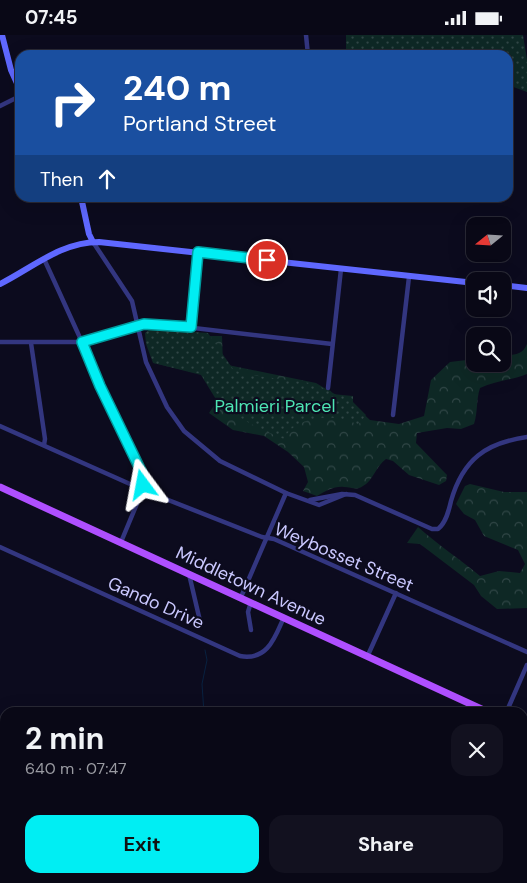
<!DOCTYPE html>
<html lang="en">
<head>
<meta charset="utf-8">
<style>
  :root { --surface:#090816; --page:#12111f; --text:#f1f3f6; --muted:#999aa1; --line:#292935; --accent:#00eef3 }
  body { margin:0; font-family:"DM Sans",sans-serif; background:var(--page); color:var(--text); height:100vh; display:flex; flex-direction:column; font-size:19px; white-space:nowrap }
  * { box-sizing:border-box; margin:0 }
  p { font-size:16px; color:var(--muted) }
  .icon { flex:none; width:28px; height:28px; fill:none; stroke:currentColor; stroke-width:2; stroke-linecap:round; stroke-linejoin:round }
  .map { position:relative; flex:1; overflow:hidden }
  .drawer { position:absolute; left:0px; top:672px; width:528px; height:176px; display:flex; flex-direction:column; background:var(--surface); border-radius:15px 15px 0 0; box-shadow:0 5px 20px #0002,0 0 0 1px var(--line) }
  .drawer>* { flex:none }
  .guide { position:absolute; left:15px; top:15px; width:498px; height:152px; border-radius:15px; box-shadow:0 5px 20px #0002,0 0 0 1px var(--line); background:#1a4fa0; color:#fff; overflow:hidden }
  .needle { width:32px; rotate:252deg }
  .tools { position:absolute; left:466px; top:182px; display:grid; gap:10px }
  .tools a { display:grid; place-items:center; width:45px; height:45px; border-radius:10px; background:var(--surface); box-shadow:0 5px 20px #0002,0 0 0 1px var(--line); font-size:25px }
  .pin { position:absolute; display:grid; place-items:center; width:42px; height:42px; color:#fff; margin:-21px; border:2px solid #fff; border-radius:50%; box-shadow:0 1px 5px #0007 }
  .me { position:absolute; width:55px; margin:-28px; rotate:347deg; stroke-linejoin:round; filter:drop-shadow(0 0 4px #0008) }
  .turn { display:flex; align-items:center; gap:18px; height:105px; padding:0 25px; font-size:22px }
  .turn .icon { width:65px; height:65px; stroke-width:2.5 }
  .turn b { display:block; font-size:35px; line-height:42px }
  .then { display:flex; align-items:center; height:48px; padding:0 25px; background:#0003; gap:10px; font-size:19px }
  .round { display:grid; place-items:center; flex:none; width:52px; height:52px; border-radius:15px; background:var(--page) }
  .head { display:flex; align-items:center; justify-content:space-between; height:85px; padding:0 25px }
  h1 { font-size:30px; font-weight:700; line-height:38px }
  .primary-button { display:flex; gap:10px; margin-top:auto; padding:10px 25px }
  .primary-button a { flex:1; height:58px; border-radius:15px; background:var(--accent); color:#111; font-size:20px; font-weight:700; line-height:58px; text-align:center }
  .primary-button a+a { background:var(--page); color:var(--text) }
  .status { display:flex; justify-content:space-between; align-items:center; height:35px; padding:0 25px; background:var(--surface); direction:ltr }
  .status svg { height:14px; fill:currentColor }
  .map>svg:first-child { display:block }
</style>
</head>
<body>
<div class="status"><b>07:45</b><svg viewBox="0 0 49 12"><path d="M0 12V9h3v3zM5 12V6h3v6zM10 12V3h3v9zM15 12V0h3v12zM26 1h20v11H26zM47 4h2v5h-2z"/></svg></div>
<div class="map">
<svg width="527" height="848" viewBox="0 0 527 848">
  <defs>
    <pattern id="forest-crowns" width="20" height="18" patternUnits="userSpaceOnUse" patternTransform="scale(1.25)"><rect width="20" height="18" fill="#0e2825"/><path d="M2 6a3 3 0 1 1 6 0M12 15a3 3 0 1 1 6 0" fill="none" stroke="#304646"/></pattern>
    <pattern id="wetland-marsh" width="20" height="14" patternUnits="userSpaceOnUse" patternTransform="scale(1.25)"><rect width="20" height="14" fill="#0e2825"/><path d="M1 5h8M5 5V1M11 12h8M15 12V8" fill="none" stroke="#304646"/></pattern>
    <pattern id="park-dots" width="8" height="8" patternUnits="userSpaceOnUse" patternTransform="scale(1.25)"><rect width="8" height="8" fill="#0e2825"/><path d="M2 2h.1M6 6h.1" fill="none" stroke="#304646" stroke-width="1.8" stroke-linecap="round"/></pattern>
  </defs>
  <rect width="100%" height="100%" fill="#0c0b1e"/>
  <g fill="url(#forest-crowns)">
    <path d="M200,301H222L223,329L316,348L355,371L370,385L399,389L424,381L431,345L450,327L475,324V329H502L503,321C514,319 522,321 527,309V339C512,345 495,346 480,353C476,365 478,377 474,389L461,394L447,393L417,398L416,408L447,440L446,446L439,450L409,440L393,426L386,424C376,431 373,446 363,451C356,456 352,452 344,452C334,451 326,456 317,461L303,456L308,447L304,432L288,417L264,401L233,395L209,378L217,366L201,340L154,328V325Z"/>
    <path d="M470,449L504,457H527V573L497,574L481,561L474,550L420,509L407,508L418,492C438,510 460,524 480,541L499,536L520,538L525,529L518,515L484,501L475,485L464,479L456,469L465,451Z"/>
  </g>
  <path fill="url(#wetland-marsh)" d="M0,733L5,734V844H522L523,794L527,795V848H0Z"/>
  <g fill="url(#park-dots)">
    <path d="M346,0H523L527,25V57L508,50V20H346Z"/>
    <path d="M353,163V162L457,163V164L415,163L386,167L353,168Z"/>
    <path d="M150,294L208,298L233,334L243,339L310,348L331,356L332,359L353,361V367L366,380L358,390C338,378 295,380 284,404C242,386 225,378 201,339L153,328L146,309L145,298Z"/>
  </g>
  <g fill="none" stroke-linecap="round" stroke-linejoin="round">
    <g stroke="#082140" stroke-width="1">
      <path d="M204,678L202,649L207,625L205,615"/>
      <path d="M283,844L284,848"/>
    </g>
    <g stroke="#333680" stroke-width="4.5">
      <path d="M306,0L308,20"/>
      <path d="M0,71L20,61"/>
      <path d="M93,207L132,266L146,327L167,372L184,396L220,426L286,458L319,470L346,459"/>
      <path d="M44,224C77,295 108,367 143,438L144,450"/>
      <path d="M191,292L198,217"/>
      <path d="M0,307H82L151,288L332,309"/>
      <path d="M31,308L45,404L44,410"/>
      <path d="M328,353L341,234"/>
      <path d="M393,380L409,242"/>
      <path d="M0,391L139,453"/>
      <circle cx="143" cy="455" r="5"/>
      <path d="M148,457L262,502L274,504L527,617"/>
      <path d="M310,465L342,459L355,460L432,494H438C446,488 449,475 451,466C463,424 486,408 527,402"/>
      <path d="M121,507L141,459"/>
      <path d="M0,512L240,621C268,626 275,602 284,582"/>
      <path d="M189,539L200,586"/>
      <path d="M241,562L286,458"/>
      <path d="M251,567L248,577L251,595"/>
      <path d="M368,620L396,558"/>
      <path d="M506,678L527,630"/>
    </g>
    <g stroke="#5f68ff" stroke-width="6">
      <path d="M2,0L11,35L20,55"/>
      <path d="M81,162L89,199L93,207"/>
      <path d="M0,249C32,233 61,207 99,207L475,248"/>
      <path d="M502,250L527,253"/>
    </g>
    <g stroke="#af4fff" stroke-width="7">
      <path d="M0,452L490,678"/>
      <path d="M522,694L527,696"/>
    </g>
    <g stroke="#ff43ac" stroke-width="8">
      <path d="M0,700L5,701"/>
      <path d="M522,712L527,710"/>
      <path d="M0,718L5,719"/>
      <path d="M522,762L527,763"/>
      <path d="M522,781H527"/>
    </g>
  </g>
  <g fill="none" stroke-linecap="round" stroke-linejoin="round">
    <g stroke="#009b9e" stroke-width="12">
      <path id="route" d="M143,450L142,438L100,351L82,307L144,289L191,292L198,217L267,225"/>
    </g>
    <use href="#route" stroke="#00eef3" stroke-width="9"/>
  </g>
  <g text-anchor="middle" stroke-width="4.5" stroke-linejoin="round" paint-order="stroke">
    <g font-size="18" fill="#4ee5b3" stroke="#0c0b1e">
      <text x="275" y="377">Palmieri Parcel</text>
    </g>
    <g font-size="18" fill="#cac8ff" stroke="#0c0b1e">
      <text transform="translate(344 522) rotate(23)" y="6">Weybosset Street</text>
      <text transform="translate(251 551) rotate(25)" y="6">Middletown Avenue</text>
      <text transform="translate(156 568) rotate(24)" y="6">Gando Drive</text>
    </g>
  </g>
</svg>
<div class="tools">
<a><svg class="needle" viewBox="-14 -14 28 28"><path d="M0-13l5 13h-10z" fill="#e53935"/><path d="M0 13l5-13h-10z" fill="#999aa1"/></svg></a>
<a><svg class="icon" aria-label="sound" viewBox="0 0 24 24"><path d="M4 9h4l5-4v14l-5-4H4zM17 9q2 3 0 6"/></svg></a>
<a><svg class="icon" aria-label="search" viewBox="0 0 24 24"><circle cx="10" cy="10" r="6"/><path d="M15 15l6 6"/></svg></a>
</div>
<div class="pin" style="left:267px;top:225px;background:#d93025"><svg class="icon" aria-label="arrive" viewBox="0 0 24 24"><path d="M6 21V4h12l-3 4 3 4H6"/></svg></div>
<svg class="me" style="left:143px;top:450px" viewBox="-20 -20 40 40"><path d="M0-17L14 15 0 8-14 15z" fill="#00eef3" stroke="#fff" stroke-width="4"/></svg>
<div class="guide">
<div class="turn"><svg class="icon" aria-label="right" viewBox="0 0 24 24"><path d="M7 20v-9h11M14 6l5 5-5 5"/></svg><div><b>240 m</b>Portland Street</div></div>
<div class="then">Then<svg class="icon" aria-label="ahead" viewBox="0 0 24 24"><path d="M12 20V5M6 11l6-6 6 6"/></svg></div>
</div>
<section class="drawer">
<div class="head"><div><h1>2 min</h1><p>640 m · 07:47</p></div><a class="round"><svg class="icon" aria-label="close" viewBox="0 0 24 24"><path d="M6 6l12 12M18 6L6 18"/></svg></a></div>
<div class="primary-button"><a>Exit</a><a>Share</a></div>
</section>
</div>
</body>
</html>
